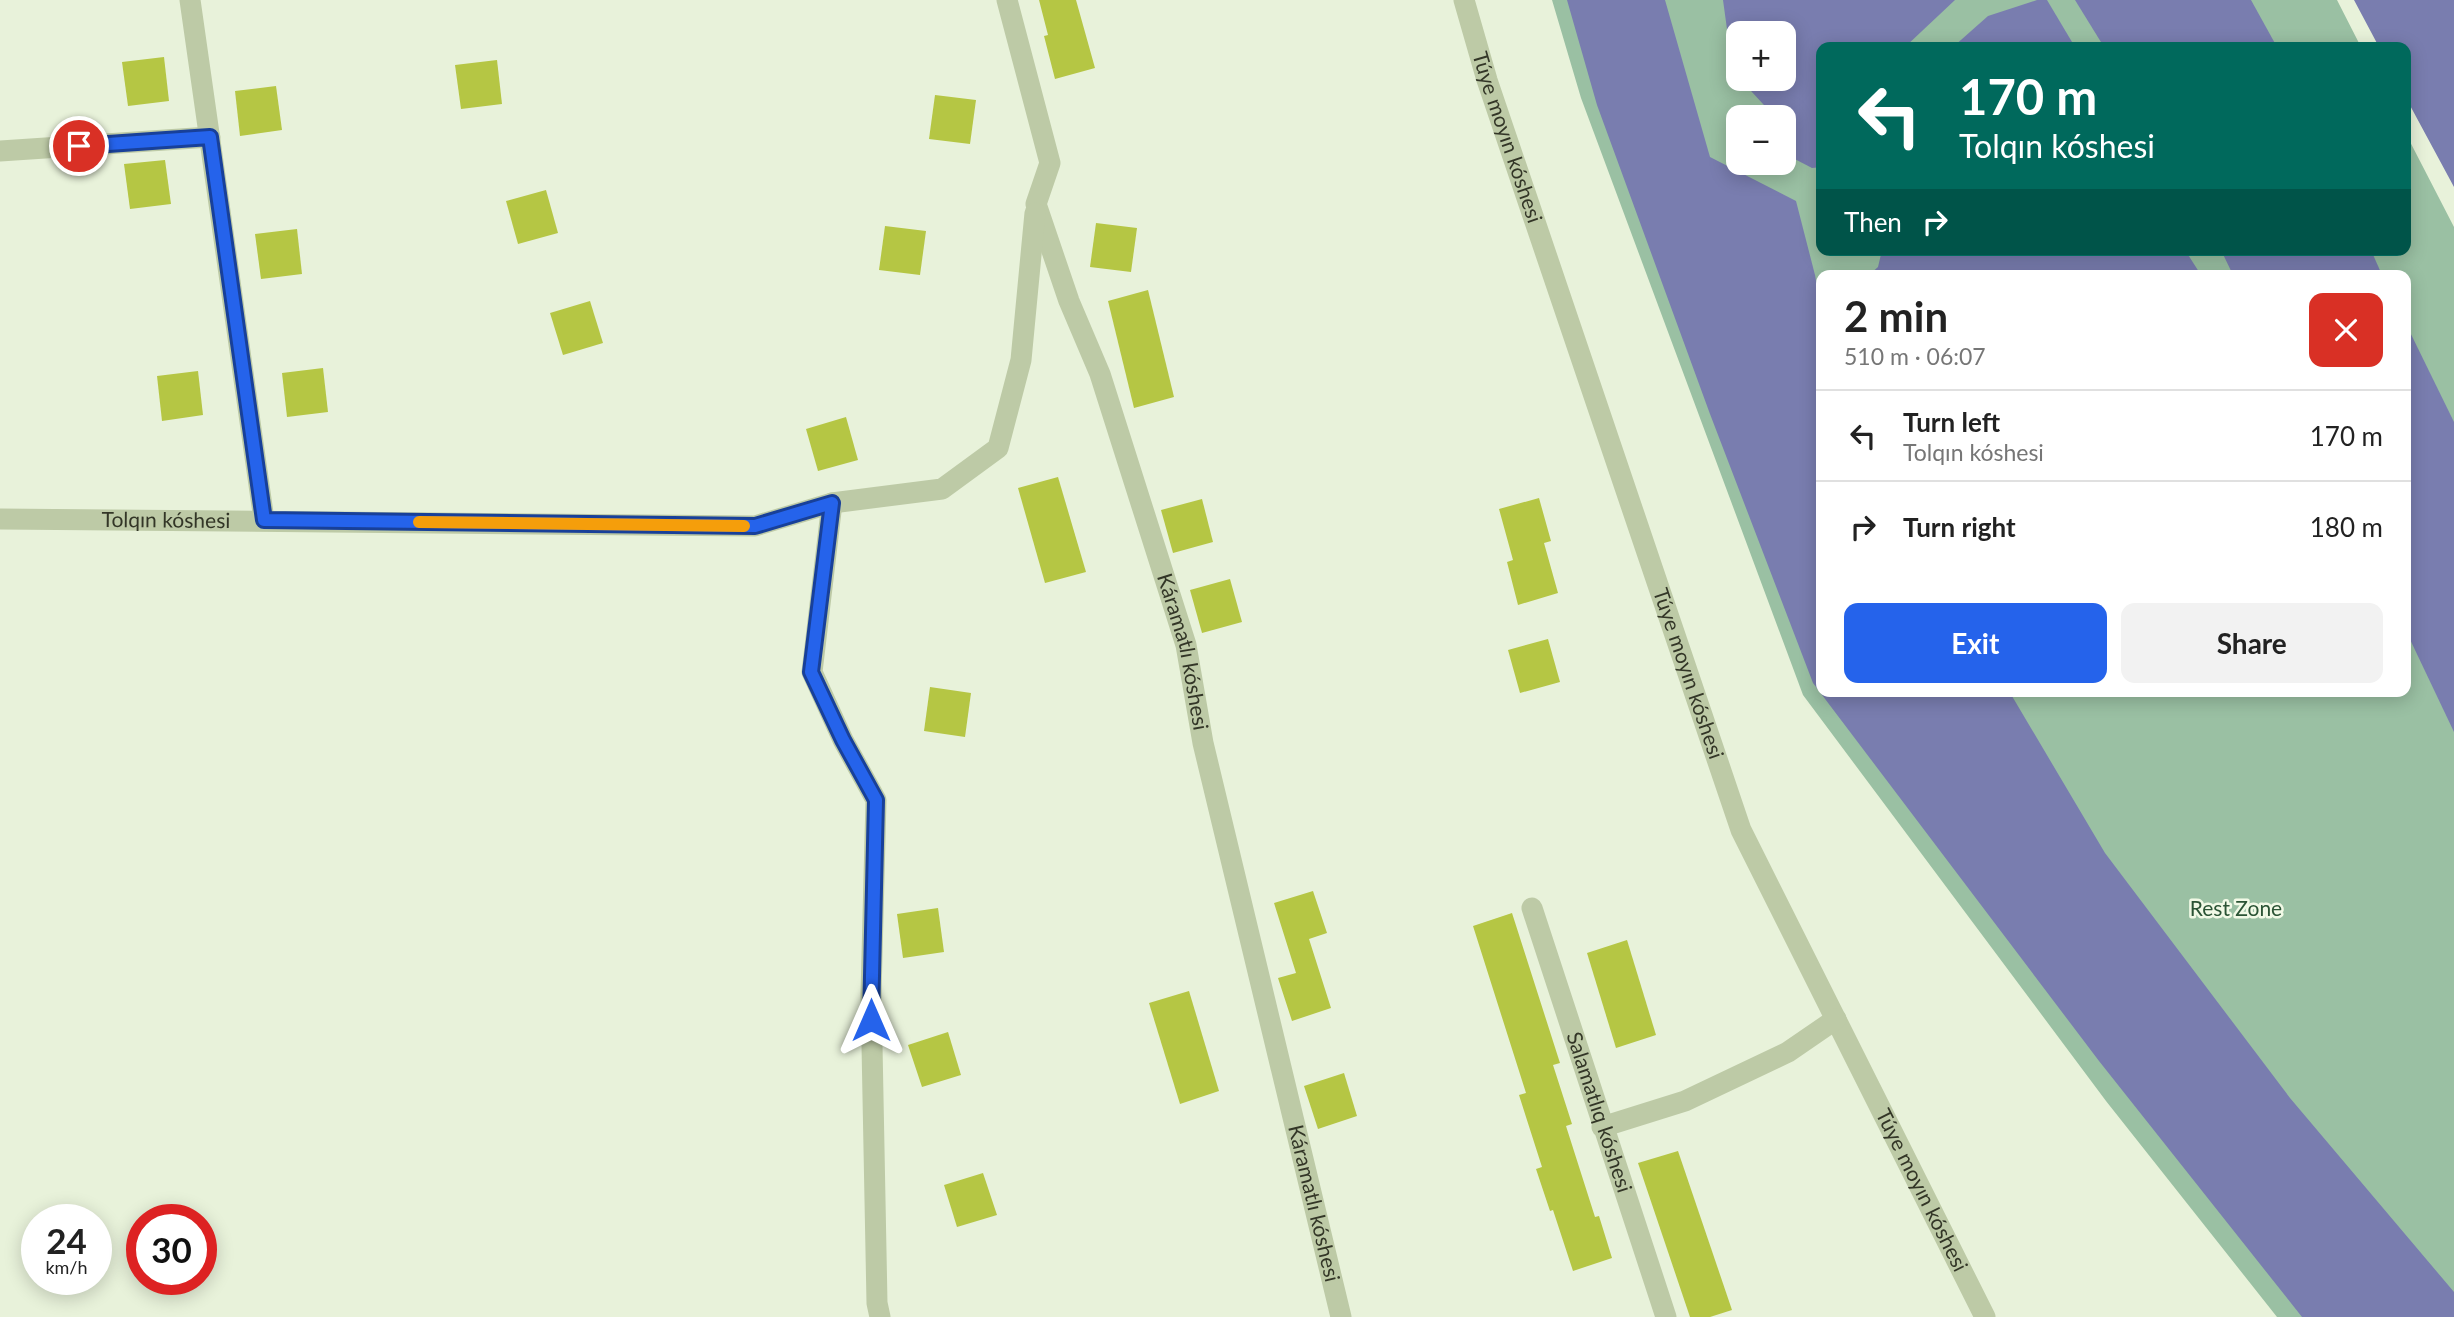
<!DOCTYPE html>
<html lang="en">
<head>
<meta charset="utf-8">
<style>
  :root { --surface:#fff; --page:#f2f2f2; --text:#222; --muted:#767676; --line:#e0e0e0; --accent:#2563eb }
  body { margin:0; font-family:Lato,sans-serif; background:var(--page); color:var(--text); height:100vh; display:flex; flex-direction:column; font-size:26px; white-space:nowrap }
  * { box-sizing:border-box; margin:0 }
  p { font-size:23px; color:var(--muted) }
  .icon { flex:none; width:38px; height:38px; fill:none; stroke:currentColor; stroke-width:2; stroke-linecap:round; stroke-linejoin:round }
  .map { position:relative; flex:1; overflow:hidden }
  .panel { position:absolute; left:1816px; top:270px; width:595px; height:427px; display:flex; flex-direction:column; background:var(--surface); border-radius:14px; box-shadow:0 4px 18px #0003 }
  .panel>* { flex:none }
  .hud { position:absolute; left:1816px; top:42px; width:595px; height:214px; border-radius:14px; box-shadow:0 4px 18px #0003; background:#00695c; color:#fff; overflow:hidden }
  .tools { position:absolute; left:1726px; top:21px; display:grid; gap:14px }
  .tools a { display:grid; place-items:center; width:70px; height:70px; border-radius:14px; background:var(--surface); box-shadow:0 4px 18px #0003; font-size:35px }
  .speed { position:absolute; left:21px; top:1204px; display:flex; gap:14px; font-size:35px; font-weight:700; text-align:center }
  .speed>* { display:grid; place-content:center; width:91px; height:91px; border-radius:50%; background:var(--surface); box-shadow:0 4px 18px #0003; line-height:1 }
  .speed small { font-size:18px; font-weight:400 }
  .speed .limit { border:10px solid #d22; background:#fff; color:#111 }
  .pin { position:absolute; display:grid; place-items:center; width:60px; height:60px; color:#fff; margin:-30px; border:4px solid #fff; border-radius:50%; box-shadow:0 2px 7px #0007 }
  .me { position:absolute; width:77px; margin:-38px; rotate:0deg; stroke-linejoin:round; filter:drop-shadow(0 0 5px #0008) }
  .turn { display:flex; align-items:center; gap:24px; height:147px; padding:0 28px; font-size:32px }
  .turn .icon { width:91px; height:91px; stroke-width:2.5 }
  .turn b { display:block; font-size:49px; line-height:60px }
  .then { display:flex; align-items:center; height:66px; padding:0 28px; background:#0003; gap:14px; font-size:26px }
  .round { display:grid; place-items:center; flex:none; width:74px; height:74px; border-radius:14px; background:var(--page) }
  .summary { display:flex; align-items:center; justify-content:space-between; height:119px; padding:0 28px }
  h1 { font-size:42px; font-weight:700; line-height:52px }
  .button { display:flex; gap:14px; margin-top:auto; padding:14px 28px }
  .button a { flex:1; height:80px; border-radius:14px; background:var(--accent); color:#fff; font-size:28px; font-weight:700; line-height:80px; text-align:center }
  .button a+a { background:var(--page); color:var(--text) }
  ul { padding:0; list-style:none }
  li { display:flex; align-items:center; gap:21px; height:91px; padding:0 28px; border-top:2px solid var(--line) }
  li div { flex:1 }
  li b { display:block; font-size:26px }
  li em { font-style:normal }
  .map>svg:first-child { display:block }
</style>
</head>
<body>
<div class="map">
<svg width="2454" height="1317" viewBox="0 0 2454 1317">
  <rect width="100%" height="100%" fill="#e8f2da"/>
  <path fill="#9ac0a3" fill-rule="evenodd" d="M1552,0H2337L2361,47H1822V250H2406V134L2454,227V1317H2277L2106,1101L1803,695L1581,98ZM1738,33H1783V79H1738ZM1738,117H1783V163H1738ZM1822,275H2406V691H1822Z"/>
  <g fill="#797daf">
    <path d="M1567,0H1665L1710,157L1796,201L1815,275L1822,315V691H2009L2105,853L2290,1098L2454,1292V1317H2302L2099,1061L1813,683L1710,414L1597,105Z"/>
    <path d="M1723,0H1955L1905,47H1822V167L1812,168L1787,155L1783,144V117H1775L1740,79H1783V33H1738V72L1730,51Z"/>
    <path d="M2037,0H2047L2075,47H1953L1988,16Z"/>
    <path d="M2075,0H2251L2277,47H2104Z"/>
    <path d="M2354,0H2454V187L2406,98V47H2379Z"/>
    <path d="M1882,250H2185L2201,275H1869L1878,267Z"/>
    <path d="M2221,250H2371L2382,275H2233Z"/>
    <path d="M2406,324L2454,422V732L2406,631Z"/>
  </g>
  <g fill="#b5c644">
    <path d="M1039,0H1076L1095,68L1055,79L1044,36L1048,35Z"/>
    <path d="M164,57L169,101L128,106L122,62Z"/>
    <path d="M497,60L502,104L461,109L455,65Z"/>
    <path d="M276,86L282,130L240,136L235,91Z"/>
    <path d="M935,95L976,100L970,144L929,139Z"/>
    <path d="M165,160L171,204L130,209L124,164Z"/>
    <path d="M546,190L558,233L518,244L506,201Z"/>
    <path d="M1096,223L1137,228L1131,272L1090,267Z"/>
    <path d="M885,226L926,231L920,275L879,270Z"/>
    <path d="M297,229L302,274L261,279L255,234Z"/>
    <path d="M1148,290L1174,397L1134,408L1108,301Z"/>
    <path d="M590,301L603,343L563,355L550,313Z"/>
    <path d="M323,368L328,412L287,417L282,373Z"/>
    <path d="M198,371L203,415L162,421L157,376Z"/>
    <path d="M846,417L858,460L818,471L806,429Z"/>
    <path d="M1058,477L1086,572L1045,583L1018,488Z"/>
    <path d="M1539,498L1551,541L1544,543L1558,593L1518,605L1507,562L1513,560L1499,509Z"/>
    <path d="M1202,499L1213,542L1173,553L1161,510Z"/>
    <path d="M1230,579L1242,622L1202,633L1190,590Z"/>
    <path d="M1548,639L1560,682L1520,693L1508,650Z"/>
    <path d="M930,687L971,693L965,737L924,731Z"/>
    <path d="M1313,891L1327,933L1309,939L1331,1008L1292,1021L1278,978L1296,973L1274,903Z"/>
    <path d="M938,908L944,952L903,958L897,914Z"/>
    <path d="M1512,913L1560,1063L1553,1065L1572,1124L1566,1126L1595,1217L1599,1216L1612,1258L1573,1271L1553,1210L1550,1211L1536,1169L1542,1167L1519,1095L1526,1093L1473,926Z"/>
    <path d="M1627,940L1656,1035L1616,1048L1587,953Z"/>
    <path d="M1189,991L1219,1091L1180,1104L1149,1003Z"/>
    <path d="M948,1032L961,1075L922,1087L908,1045Z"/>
    <path d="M1344,1073L1357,1116L1318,1129L1304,1086Z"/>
    <path d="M1678,1151L1732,1310L1710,1317H1690L1638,1163Z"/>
    <path d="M983,1173L997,1215L957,1227L944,1185Z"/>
  </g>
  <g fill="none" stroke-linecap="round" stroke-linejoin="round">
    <g stroke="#bdcaa6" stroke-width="21">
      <path d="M190,0L264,520"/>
      <path id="s1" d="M1007,0L1050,163L1036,204L1069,301L1100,374L1186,645L1203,743L1341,1317"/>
      <path id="s2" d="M1464,0L1487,80L1741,830L1985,1317"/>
      <path d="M0,151L210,137"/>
      <path d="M832,503L812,672L843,740L876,800L871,994L877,1303L880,1317"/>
      <path id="s3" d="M0,519L755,526L832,503L942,489L998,448L1021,360L1035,213"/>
      <path id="s4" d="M1532,908L1666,1317"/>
      <path d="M1602,1127L1685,1101L1788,1052L1836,1019"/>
    </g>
  </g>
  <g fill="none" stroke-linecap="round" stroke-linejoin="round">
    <g stroke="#184099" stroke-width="18">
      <path id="route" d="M79,146L210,137L264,520L755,526L832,503L811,672L843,740L876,800L871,1020"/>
    </g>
    <use href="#route" stroke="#2563eb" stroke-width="12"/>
    <path stroke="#f59e0b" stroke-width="12" d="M419,522L744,526"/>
  </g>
  <g text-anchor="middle" stroke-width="5" stroke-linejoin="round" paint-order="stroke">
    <g font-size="21" fill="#333627" stroke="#f1f9e6">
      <text dy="7" stroke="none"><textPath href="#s2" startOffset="144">Túye moyın kóshesi</textPath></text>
      <text dy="7" stroke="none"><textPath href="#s3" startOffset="166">Tolqın kóshesi</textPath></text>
      <text dy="7" stroke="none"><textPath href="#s1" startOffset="684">Káramatlı kóshesi</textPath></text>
      <text dy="7" stroke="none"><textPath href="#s2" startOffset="710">Túye moyın kóshesi</textPath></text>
      <text dy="7" stroke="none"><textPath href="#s4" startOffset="215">Salamatlıq kóshesi</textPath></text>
      <text dy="7" stroke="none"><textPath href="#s2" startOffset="1278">Túye moyın kóshesi</textPath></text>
      <text dy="7" stroke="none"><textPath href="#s1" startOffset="1251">Káramatlı kóshesi</textPath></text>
    </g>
    <g font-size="21" fill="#2b5435" stroke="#f1f9e6">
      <text x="2236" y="916">Rest Zone</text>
    </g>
  </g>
</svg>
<div class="tools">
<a>+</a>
<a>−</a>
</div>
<div class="speed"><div>24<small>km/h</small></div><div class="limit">30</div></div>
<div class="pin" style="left:79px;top:146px;background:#d93025"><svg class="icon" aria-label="arrive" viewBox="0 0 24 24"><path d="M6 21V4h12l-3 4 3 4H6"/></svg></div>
<svg class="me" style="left:871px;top:1020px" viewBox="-20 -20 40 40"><path d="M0-17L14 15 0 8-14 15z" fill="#2563eb" stroke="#fff" stroke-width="4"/></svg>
<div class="hud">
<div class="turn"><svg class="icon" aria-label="left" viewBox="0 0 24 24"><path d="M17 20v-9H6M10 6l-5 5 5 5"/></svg><div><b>170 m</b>Tolqın kóshesi</div></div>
<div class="then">Then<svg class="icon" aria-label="right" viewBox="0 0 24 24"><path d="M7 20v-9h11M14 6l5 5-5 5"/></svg></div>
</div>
<section class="panel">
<div class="summary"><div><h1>2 min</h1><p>510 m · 06:07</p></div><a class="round" style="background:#d93025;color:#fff"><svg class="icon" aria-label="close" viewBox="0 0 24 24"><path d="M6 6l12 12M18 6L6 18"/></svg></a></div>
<ul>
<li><svg class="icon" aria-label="left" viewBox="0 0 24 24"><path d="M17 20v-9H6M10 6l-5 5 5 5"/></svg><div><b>Turn left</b><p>Tolqın kóshesi</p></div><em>170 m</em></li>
<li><svg class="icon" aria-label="right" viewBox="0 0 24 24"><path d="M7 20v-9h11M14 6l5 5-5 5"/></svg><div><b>Turn right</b></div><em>180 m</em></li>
</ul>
<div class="button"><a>Exit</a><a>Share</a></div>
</section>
</div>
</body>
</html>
